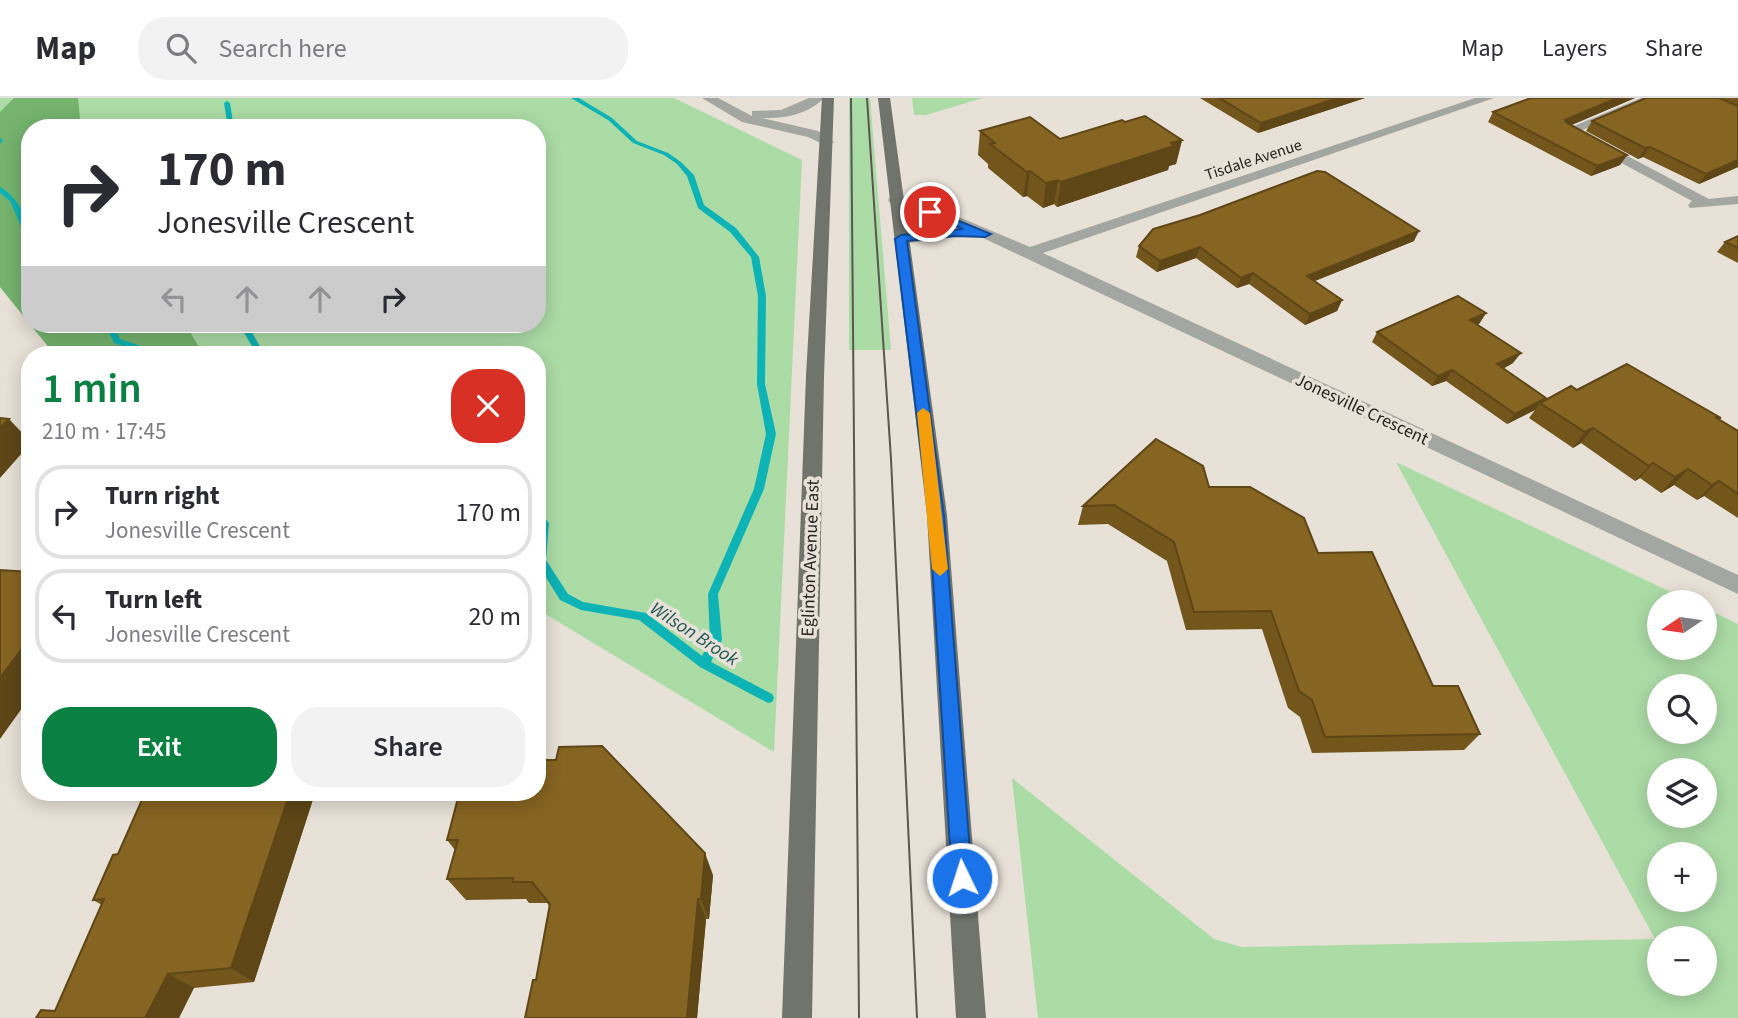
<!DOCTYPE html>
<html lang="en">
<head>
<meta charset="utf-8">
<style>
  :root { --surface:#fff; --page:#f2f2f3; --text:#2b2b33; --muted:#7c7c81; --line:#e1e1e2; --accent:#0b8043 }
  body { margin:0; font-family:"Source Sans 3",sans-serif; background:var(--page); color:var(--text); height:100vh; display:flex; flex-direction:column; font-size:26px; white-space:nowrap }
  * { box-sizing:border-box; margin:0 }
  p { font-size:23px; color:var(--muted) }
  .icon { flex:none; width:38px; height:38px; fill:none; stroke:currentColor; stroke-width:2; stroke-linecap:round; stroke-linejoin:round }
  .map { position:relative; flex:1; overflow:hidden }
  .side { position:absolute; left:21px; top:248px; width:525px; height:455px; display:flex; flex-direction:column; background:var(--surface); border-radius:28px; box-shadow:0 4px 18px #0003 }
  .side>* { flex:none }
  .hud { position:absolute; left:21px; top:21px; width:525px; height:214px; border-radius:28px; box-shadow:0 4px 18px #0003; background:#fff; color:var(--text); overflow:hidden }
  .needle { width:46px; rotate:257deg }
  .buttons { position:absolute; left:1647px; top:492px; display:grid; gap:14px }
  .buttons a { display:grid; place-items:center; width:70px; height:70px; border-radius:50%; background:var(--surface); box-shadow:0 4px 18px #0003; font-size:35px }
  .pin { position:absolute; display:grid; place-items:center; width:60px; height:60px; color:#fff; margin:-30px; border:4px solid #fff; border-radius:50%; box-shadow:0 2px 7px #0007 }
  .me { position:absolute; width:77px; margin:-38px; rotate:356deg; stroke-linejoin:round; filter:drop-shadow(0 0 5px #0008) }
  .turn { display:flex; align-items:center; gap:24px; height:147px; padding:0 21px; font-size:32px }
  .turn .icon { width:91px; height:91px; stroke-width:2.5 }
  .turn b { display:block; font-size:49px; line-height:60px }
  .lanes { display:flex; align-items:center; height:66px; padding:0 21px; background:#0003; justify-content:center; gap:35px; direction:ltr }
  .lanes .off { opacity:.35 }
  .round { display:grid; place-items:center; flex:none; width:74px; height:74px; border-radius:28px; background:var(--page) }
  .head { display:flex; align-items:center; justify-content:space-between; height:119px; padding:0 21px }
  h1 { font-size:42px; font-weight:600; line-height:52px; color:var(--accent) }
  .button { display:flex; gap:14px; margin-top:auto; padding:14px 21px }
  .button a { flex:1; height:80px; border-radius:28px; background:var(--accent); color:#fff; font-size:28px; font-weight:600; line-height:80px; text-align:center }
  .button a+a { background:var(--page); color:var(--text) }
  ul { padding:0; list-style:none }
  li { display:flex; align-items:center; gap:21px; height:94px; margin:0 14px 10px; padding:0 7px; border:4px solid var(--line); border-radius:28px }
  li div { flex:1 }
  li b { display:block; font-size:26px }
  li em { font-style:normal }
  header { display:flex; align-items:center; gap:42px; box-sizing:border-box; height:98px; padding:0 35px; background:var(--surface); border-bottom:2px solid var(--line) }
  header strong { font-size:33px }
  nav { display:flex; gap:38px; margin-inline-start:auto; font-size:24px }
  .search { width:490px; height:63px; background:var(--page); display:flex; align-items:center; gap:18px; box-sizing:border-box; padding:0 24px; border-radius:28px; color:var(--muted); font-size:26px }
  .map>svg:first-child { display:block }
</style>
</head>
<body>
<header>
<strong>Map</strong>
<div class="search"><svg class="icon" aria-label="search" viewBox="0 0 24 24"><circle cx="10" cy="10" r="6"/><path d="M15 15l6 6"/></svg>Search here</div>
<nav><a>Map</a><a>Layers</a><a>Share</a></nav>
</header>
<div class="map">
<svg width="1738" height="920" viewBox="0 0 1738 920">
  <rect width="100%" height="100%" fill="#e7e1d7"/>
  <g fill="#acdca6" fill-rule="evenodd">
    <path d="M0,0H674L802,62L774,654L537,511V257H55L0,189ZM30,30H537V226H30Z"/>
    <path d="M849,0H870L891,252H849Z"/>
    <path d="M912,0H983L926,17H914Z"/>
    <path d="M1396,364L1692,504H1659V550H1704L1705,510L1738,526V920H1038L1012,680L1214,841L1242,849L1655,841ZM1704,588V634H1659V588ZM1704,672V718H1659V672ZM1704,756V802H1659V756ZM1704,840V886H1659V840Z"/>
  </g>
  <path fill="#75b36e" d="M14,0H78L80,21L69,30H30V226H185L204,257H55L0,189V14Z"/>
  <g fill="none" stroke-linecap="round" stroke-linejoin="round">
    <g fill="#0eb3b5" fill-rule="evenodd">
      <path d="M571,0H579L612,20L637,43L668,55L681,64L694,77L704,107L736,130L759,159L766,198L765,286L776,336L764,391L718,496L722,542L711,564L772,596L774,600L772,604L768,605L700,569L639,522L581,512L560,502L537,465L539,426L537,425V415L541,416L549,425L546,462L568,496L583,504L646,515L702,558L710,542L708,496L754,391L766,336L757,286L758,198L751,159L730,134L698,110L687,78L677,66L664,57L633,45L608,22Z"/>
      <path d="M227,3L230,5L234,30H228L224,5Z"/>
      <path d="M0,40L3,42L2,44L0,45Z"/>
      <path d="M0,89C18,99 30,122 30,142L26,140L10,103L0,95Z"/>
      <path d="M105,226H113L120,241L153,252L157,257H148L114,245Z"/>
      <path d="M239,226H247L265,257H257Z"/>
    </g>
    <g fill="#a4a6a1" fill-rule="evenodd">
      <path d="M702,0H718L752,18V13L781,12L809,0H824C809,16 784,21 762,20L818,33L834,44L827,48L808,39L742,24Z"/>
      <path d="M1475,0H1494L1043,155L1738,477V496L981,139H955L901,146L893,141L901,136L960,130L890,105L888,102L890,99L895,98L959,119L1030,149Z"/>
      <path d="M1641,0H1659L1580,33L1709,101L1738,98V106L1690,110L1688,107L1692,103L1562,33Z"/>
    </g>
    <g fill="#70746c" fill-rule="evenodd">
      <path d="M822,0H834L824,278L812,920H782L806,278Z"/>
      <path d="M878,0H890L947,417L986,920H956L927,417Z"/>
    </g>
    <g stroke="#5a5651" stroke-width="2">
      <path d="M851,0L859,920"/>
      <path d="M867,0L891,361L917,920"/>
    </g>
  </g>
  <g fill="#73561c">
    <path d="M1200,0H1365L1258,35Z"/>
    <path d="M1531,0H1635L1571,27L1627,57L1620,67L1591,78L1488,24L1493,14Z"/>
    <path d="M1646,0H1738V69L1699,86L1643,59L1638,61L1586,33L1592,23Z"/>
    <path d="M1125,24L1182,42L1176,66L1169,68L1168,72L1057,109L1054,106L1043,110L1027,98L1023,99L988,70V66L978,57L980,33L1060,41Z"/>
    <path d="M1200,117L1414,143L1315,183L1342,202L1337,213L1305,227L1249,186L1237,190L1196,160L1157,174L1136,159L1139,148Z"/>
    <path d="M1738,138V165L1717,154L1725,144Z"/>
    <path d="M1486,215L1479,226L1477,227L1513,265L1503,271L1544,303L1577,292L1721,320L1719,322L1738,333V420L1704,398L1697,402L1674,387L1661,395L1640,380L1635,383L1581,345L1573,350L1529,320L1535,312L1507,326L1446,283L1432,288L1372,244L1377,234Z"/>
    <path d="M1209,389L1318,455L1433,588L1480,636L1464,652L1312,655L1300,619L1288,610L1262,531L1186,532L1167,463L1108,426L1078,427L1083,408Z"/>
    <path d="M142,695H315L254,884L194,890L55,913L102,807L93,802L118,756L144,697Z"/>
    <path d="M458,700L713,777L709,821H706L697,920H525L536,882L549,808L547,805H529L526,801L466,802L447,781L455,752L447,742Z"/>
  </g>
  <g fill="#5e4617">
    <path d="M1338,0H1365L1258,35L1261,25Z"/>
    <path d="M1617,0H1635L1560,32L1565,22Z"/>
    <path d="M1182,42L1176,66L1169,68L1168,72L1057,109L1061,84Z"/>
    <path d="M1650,49L1643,59L1638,61L1645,50Z"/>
    <path d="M1627,57L1620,67L1591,78L1597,68Z"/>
    <path d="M1738,62V69L1699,86L1706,76Z"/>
    <path d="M1030,73L1027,98L1023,99L1027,74Z"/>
    <path d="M1058,82L1054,106L1043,110L1046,85Z"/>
    <path d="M1419,133L1414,143L1302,188L1307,178Z"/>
    <path d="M1200,149L1196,160L1157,174L1160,163Z"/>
    <path d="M1253,175L1249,186L1237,190L1241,180Z"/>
    <path d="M1342,202L1337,213L1305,227L1310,216Z"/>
    <path d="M1486,215L1479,226L1464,233L1470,222Z"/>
    <path d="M1521,255L1513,265L1490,277L1497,266Z"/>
    <path d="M1452,272L1446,283L1432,288L1438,278Z"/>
    <path d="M1546,300L1542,306L1540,305L1535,312L1507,326L1515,316Z"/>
    <path d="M9,321L30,343V346L0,380V330Z"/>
    <path d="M1593,330L1581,345L1573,350L1585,334Z"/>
    <path d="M1653,365L1640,380L1635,383L1649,368Z"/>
    <path d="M1688,371L1674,387L1661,395L1675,379Z"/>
    <path d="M1719,383L1704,398L1697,402L1712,387Z"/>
    <path d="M30,540V599L0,641V580Z"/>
    <path d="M290,695H315L254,884L231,870Z"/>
    <path d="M705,755L713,777L709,821L701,801Z"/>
    <path d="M698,801L706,821L697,920H687Z"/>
    <path d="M168,876L194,890L179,920H145Z"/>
  </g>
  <g fill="#866421" stroke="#5e4617" stroke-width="2">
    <path d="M1219,0H1338L1261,25Z"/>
    <path d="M1531,0H1617L1565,22L1567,25L1627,57L1597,68L1493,14Z"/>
    <path d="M1646,0H1719L1738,8V62L1706,76L1650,49L1645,50L1592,23Z"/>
    <path d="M1145,18L1182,42L1171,45L1174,48L1061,84L1058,82L1046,85L1030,73L1027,74L990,46L995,45L980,33L1030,19L1060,41L1122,22L1125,24Z"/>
    <path d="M1317,73L1325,74L1419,133L1307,178L1342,202L1310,216L1253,175L1241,180L1200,149L1160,163L1139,148L1153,131L1200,117Z"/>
    <path d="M1738,138V150L1725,144Z"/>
    <path d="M1458,198L1486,215L1470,222L1521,255L1497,266L1546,300L1515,316L1452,272L1438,278L1377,234Z"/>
    <path d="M1627,266L1721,320L1715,319L1738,333V396L1719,383L1712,387L1688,371L1675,379L1653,365L1649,368L1593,330L1585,334L1540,305L1571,288L1577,292Z"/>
    <path d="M0,320L9,321L0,330Z"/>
    <path d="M1156,341L1203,368L1209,389H1250L1304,420L1318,455L1372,454L1433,588H1458L1480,636L1325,639L1312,602L1299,593L1271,513L1194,514L1174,444L1114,407L1083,408Z"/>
    <path d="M0,472L30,474V540L0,580Z"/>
    <path d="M602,648L705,755L701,801H698L687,920H525L533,882H536L550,806L532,784H513V780L447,781L458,742H447L458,700H468L470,695H537V662H556L559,649Z"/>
    <path d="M145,695H290L231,870L168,876L145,920H36L41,912L55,913L104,801L93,802L113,757L118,756Z"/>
  </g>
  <path fill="#1a73e8" stroke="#114b97" stroke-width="2" d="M930,111L991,136L985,139L955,138L907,143L944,418L972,780L969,787L962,790L955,787L952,780L929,418L895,141L901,137L963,131L926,117L924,114Z"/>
  <path fill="#f59e0b" d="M923,310L930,315L948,471L940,478L932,471L917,315Z"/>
  <g text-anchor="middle" stroke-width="7" stroke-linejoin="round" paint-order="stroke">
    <g font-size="16" fill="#262320" stroke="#e7e1d7">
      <text transform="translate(1253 61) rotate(-18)" y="6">Tisdale Avenue</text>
    </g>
    <g font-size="18" fill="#262320" stroke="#e7e1d7">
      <text transform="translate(1362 311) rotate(25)" y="6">Jonesville Crescent</text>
      <text transform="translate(810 460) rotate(-88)" y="6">Eglinton Avenue East</text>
    </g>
    <g font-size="19" font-style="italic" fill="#1c5656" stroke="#e7e1d7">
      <text transform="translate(695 535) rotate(33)" y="7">Wilson Brook</text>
    </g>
  </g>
</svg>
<div class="buttons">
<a><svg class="needle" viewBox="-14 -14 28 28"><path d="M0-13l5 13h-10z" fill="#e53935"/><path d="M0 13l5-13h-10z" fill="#7c7c81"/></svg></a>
<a><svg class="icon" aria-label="search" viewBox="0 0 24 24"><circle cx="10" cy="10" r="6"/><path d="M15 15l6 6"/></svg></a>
<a><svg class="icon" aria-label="layers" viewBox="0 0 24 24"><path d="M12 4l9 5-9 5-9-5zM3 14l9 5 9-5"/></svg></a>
<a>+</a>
<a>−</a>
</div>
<div class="pin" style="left:930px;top:114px;background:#d93025"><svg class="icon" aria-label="arrive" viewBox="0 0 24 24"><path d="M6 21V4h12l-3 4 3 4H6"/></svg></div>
<svg class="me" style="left:962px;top:780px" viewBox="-20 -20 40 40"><circle r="17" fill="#1a73e8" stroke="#fff" stroke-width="3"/><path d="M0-11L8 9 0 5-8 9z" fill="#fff"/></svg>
<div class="hud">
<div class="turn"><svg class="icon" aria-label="right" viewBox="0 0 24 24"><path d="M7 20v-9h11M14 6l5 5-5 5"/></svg><div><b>170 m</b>Jonesville Crescent</div></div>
<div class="lanes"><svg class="icon off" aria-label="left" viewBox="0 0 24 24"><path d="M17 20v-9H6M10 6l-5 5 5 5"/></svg><svg class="icon off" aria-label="ahead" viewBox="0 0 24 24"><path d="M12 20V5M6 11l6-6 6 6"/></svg><svg class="icon off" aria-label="ahead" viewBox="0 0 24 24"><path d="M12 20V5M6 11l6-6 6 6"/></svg><svg class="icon" aria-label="right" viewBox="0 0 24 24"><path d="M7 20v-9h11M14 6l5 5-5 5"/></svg></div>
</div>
<section class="side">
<div class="head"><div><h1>1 min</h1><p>210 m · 17:45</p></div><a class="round" style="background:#d93025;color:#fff"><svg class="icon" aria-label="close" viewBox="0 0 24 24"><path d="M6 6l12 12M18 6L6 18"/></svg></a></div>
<ul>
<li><svg class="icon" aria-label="right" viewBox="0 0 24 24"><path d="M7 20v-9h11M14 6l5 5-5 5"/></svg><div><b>Turn right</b><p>Jonesville Crescent</p></div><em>170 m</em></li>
<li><svg class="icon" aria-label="left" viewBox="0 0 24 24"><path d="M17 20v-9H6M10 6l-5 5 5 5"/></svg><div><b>Turn left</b><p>Jonesville Crescent</p></div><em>20 m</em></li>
</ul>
<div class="button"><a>Exit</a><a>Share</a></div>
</section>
</div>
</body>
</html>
